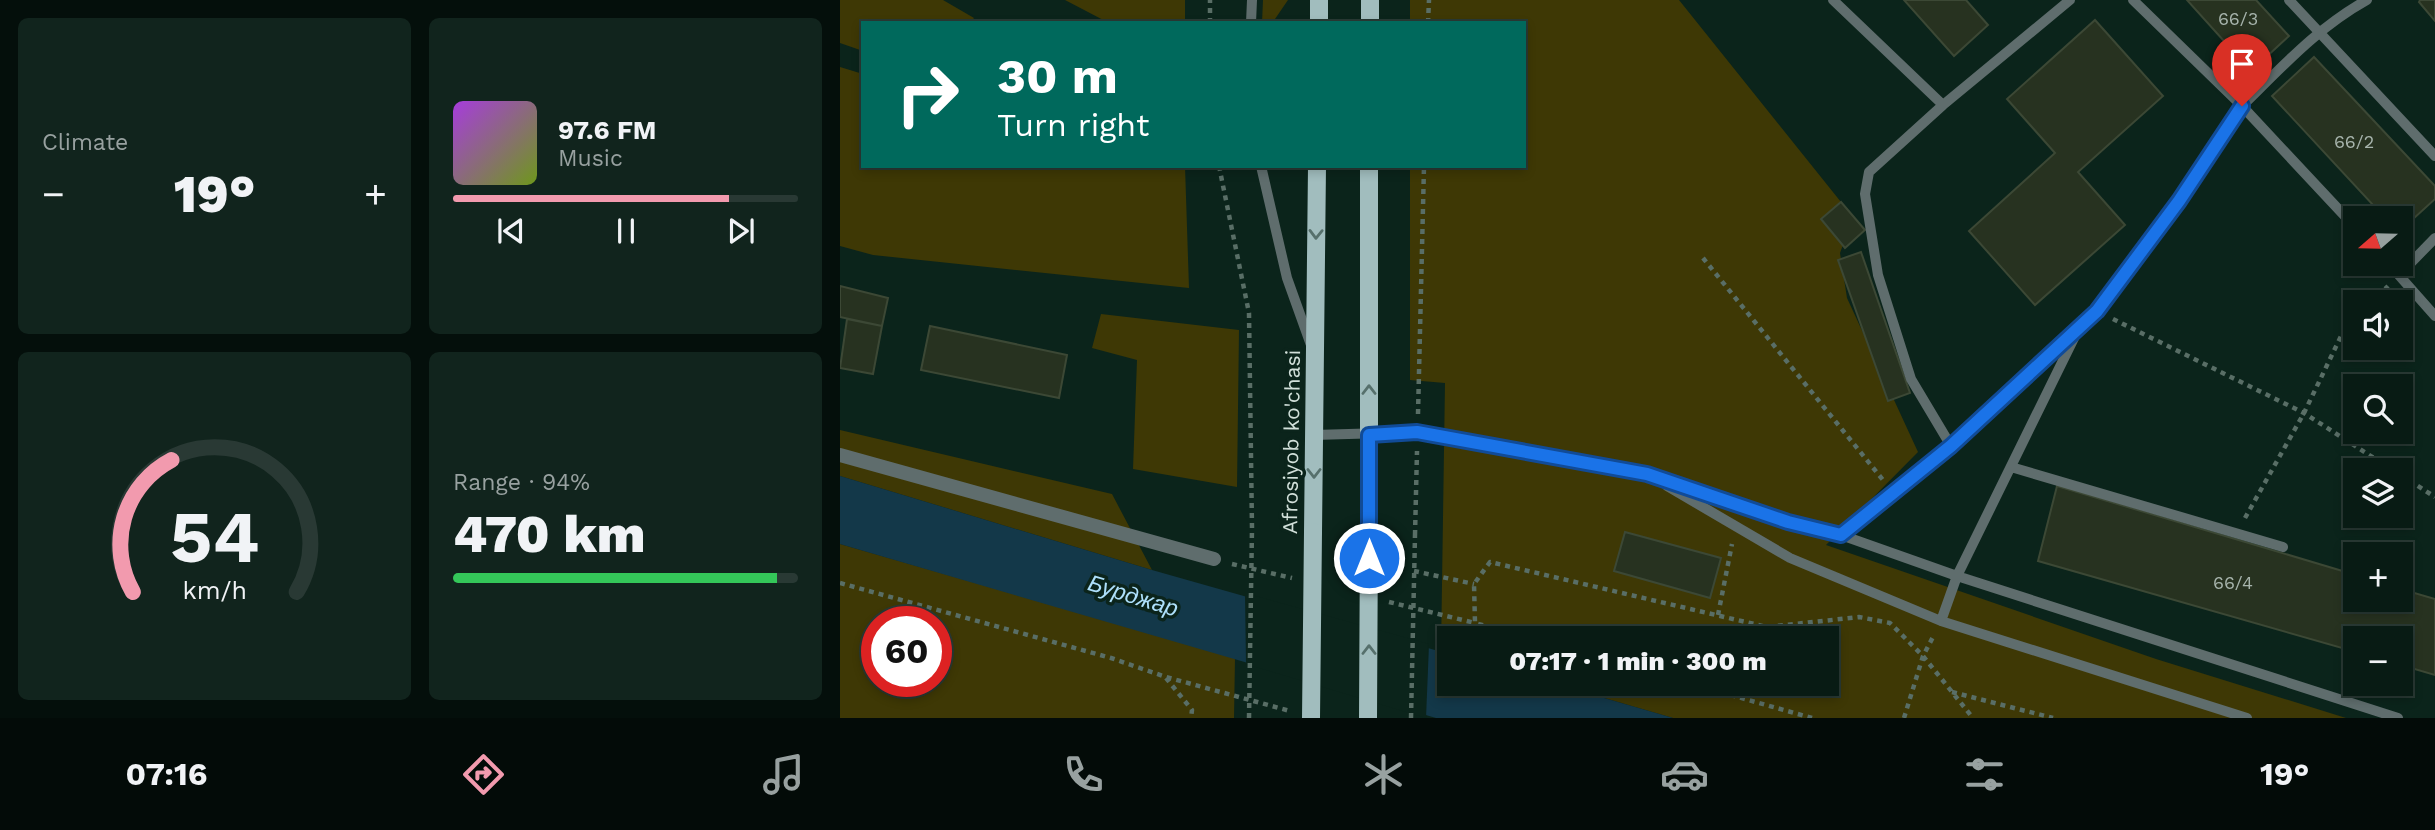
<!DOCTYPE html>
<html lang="en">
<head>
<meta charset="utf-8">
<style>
	:root { --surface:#081b14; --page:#11241d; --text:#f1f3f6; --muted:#98a1a0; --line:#293934; --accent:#f29aae }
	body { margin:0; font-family:"Work Sans",sans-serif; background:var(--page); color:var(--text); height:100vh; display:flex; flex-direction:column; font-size:26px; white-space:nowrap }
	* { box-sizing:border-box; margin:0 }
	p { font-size:23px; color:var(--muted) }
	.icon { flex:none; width:38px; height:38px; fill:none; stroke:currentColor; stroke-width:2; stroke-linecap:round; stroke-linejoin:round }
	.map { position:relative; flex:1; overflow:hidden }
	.side { display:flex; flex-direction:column; gap:18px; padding:18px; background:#040f0b; width:840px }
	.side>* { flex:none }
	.top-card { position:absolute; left:21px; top:21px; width:665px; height:147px; border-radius:0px; box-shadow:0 4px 10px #0003,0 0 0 2px var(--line); background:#00695c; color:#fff; overflow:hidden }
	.needle { width:46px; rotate:250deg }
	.tools { position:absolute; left:1503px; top:206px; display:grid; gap:14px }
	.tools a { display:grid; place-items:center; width:70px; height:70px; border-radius:0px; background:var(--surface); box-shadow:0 4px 10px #0003,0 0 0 2px var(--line); font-size:35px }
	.speed { position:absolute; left:21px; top:606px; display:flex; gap:14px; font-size:35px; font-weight:700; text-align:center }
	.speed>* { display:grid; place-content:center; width:91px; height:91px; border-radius:50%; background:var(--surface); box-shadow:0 4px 10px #0003,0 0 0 2px var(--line); line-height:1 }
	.speed .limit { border:10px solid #d22; background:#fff; color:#111 }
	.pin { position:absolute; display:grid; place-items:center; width:60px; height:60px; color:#fff; margin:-72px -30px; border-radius:50% 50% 50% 0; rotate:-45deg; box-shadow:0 0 7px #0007 }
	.pin .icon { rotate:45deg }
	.me { position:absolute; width:77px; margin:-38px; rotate:0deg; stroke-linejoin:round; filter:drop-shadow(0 0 5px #0008) }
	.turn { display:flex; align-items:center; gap:24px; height:147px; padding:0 21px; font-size:32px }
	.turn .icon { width:91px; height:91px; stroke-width:2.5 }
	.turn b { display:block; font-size:49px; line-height:60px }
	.big { font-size:52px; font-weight:800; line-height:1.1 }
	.side .widget { flex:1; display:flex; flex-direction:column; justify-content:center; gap:10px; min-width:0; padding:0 24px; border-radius:10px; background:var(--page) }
	.side .dial { align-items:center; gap:0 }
	.dial svg { height:182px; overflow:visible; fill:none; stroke:var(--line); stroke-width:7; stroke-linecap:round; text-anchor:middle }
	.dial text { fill:var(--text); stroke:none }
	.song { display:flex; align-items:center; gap:21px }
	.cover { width:84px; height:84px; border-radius:10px; background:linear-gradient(135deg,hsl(280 70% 55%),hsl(80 70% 35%)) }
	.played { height:7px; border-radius:4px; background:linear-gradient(90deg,var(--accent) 80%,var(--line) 80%) }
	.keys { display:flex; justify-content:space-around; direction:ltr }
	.heat { display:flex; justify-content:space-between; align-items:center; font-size:38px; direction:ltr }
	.charge { height:10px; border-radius:5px; background:linear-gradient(90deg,#34c759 94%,var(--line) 0) }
	.side .tiles { flex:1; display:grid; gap:18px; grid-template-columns:repeat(2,1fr) }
	.trip { position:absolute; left:597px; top:626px; width:402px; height:70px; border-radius:0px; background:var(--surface); box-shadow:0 4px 10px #0003,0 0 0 2px var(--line); font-weight:800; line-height:70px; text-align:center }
	.menu { display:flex; height:112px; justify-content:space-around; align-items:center; background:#030b08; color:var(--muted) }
	.menu .icon { width:49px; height:49px }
	.menu .active { color:var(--accent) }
	.menu b { font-size:32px; color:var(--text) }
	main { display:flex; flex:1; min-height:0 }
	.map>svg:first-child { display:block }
	.green { fill:#3e3805; fill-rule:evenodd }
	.water { fill:#133849 }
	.pier { fill:#0b241b }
	.building { fill:#273220; stroke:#3c4835; stroke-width:2 }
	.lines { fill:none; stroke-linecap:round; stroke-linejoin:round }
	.path { stroke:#596e66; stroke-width:4.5; stroke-dasharray:5 5; stroke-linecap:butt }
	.lane { stroke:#5f6d6d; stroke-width:10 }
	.street { stroke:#5f6d6d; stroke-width:14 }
	.primary { stroke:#a1bdbe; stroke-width:18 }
	.path-bridge { stroke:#596e66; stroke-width:4.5; stroke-dasharray:5 5; stroke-linecap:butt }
	.primary-bridge { stroke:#a1bdbe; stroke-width:18 }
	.oneway { stroke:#56706c }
	.route-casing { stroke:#114b97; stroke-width:18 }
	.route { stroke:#1a73e8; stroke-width:12 }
	.labels { text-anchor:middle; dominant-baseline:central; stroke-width:7; stroke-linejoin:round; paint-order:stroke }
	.number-label { font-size:18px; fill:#a7b4ac }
	.street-label { font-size:21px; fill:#d2e0da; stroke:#0b241b }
	.water-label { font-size:23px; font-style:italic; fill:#aee0fb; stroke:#0b241b }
</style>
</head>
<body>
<main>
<section class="side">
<div class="tiles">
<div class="widget"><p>Climate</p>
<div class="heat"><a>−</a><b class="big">19°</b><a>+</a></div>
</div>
<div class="widget">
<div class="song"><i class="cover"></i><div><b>97.6 FM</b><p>Music</p></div></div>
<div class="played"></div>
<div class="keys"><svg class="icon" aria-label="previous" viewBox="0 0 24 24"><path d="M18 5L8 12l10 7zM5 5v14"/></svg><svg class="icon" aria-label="pause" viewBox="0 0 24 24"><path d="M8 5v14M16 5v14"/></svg><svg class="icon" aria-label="next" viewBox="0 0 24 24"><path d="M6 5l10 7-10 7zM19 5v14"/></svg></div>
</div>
<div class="widget dial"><svg viewBox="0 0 100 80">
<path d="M14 69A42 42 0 1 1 86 69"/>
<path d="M14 69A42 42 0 0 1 31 11" stroke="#f29aae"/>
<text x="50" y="56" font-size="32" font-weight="700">54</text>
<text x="50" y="72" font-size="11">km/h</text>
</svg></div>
<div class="widget"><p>Range · 94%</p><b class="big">470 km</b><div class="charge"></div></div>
</div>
</section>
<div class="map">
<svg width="1595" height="718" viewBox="0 0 1595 718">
	<rect width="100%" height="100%" fill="#0b241b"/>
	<!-- green -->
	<path class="green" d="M0 0H103L134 18 130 23H23V51L0 43Z
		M225 0H345V23H269Z
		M423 0H448L435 19 422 23Z
		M570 0H839L1013 217 1000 253 1007 298 1078 452 986 545 1316 659 1506 718H833L716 684H987V639H609V654L601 651 605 383 570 380V166H684V23H570Z
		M0 67 23 74V166H345L349 288 33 255 0 246Z
		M261 314 399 330 397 487 293 469 297 360 252 348Z
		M0 430 272 494 312 570 0 476Z
		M0 544 395 658 394 718H0ZM37 621H96V681H37Z"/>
	<!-- water -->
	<path class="water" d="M0 476 312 570 609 654V684H716L833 718H596L0 544Z"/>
	<!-- pier -->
	<path class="pier" d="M405 593 589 644 586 718 406 664Z"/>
	<!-- building -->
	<path class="building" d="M1064 0H1126L1148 25 1114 56Z
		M1347 0H1416L1449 36 1411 71Z
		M1580 0H1595V21L1579 2Z
		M1255 20 1323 96 1238 172 1285 225 1195 305 1129 231 1215 153 1167 99Z
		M1474 57 1595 186V199L1561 230V219H1546L1432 96Z
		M1001 202 1025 230 1005 248 981 219Z
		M1021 252 1070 393 1048 401 998 260Z
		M0 286 48 298 42 326 0 317Z
		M7 319 42 326 33 374 0 368Z
		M90 326 227 355 219 398 81 370Z
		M1217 486 1516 575V600H1561V589L1595 599V675L1561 665V639H1516V652L1198 561Z
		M785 532 881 558 870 598 774 571Z"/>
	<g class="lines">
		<!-- path -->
		<path class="path" d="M370 23V0
			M588 23 589 0
			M379 166 409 313 412 528
			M863 258 1043 480
			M1531 303 1548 286
			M1273 319 1464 413 1554 471
			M578 414 584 166
			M1561 475 1595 497
			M1405 518 1464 413 1504 330 1516 319
			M575 535 577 451
			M392 564 452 578
			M574 571 634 584
			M0 583 271 658 326 677 450 711
			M549 602 635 623
			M878 615 892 544
			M691 639 635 623 634 584 650 562 927 627 1019 617 1050 623 1083 656 1133 718
			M326 678 352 710 351 718
			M852 684 972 718
			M1112 692 1213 718
			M1064 718 1083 656 1093 637"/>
		<!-- lane -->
		<path class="lane" d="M993 0 1103 105 1230 0
			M1449 0 1595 156
			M411 23 412 0
			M1103 105 1029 172 1025 194 1038 275 1071 379 1111 446
			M421 166 447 278 471 345
			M1516 228 1402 106C1443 66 1477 28 1527 0
			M1549 264 1595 316
			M1559 275 1595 238
			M474 435 577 432 807 474 948 522 1001 535 1111 446 1257 311 1339 201 1402 106 1293 0
			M1171 467 1443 547
			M827 486 950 558 1101 621 1407 718
			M1001 535 1117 576 1558 718
			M1101 621 1117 576 1236 334"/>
		<!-- street -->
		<path class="street" d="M0 455 374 559"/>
		<!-- primary -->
		<path class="primary" d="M479 23V0
			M530 23V0
			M529 531V166
			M473 532 477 166"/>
		<!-- path-bridge -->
		<path class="path-bridge" d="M409 718 412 528
			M571 718 575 535"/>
		<!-- primary-bridge -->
		<path class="primary-bridge" d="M471 718 473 532
			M528 718 529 531"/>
	</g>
	<!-- one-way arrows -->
	<defs><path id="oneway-chevron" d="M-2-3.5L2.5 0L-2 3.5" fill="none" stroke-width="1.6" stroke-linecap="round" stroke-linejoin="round" transform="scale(1.75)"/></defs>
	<g class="oneway">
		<use href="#oneway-chevron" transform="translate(476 234) rotate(91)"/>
		<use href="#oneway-chevron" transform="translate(529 390) rotate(-90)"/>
		<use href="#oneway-chevron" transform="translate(474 473) rotate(90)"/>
		<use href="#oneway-chevron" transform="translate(529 650) rotate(-90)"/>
	</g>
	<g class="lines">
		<defs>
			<path id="route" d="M529 558V435L577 432 807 474 948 522 1001 535 1111 446 1257 311 1339 201 1402 106"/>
		</defs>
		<!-- route casing -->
		<use href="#route" class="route-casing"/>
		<!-- route -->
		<use href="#route" class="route"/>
	</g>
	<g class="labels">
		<!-- number labels -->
		<g class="number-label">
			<text x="1398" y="18">66/3</text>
			<text x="1514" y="141">66/2</text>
			<text x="1393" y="582">66/4</text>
		</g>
		<!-- street labels -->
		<g class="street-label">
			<text transform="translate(451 442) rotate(-89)">Afrosiyob ko'chasi</text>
		</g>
		<!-- water labels -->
		<g class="water-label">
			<text transform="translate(293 596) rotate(17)">Бурджар</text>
		</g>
	</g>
</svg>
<div class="tools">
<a><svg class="needle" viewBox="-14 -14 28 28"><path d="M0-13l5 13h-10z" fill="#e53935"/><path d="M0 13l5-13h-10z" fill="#98a1a0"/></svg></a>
<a><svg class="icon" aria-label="sound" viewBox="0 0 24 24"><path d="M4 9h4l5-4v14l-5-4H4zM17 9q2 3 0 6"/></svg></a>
<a><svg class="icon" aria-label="search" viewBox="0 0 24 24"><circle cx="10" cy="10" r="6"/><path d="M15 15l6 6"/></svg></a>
<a><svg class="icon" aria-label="layers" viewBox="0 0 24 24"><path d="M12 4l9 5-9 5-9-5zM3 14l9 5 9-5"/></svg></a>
<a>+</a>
<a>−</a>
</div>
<div class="speed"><div class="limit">60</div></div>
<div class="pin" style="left:1402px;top:106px;background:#d93025"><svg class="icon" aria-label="arrive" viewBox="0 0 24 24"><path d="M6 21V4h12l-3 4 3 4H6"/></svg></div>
<svg class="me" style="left:529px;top:558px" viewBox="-20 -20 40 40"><circle r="17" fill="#1a73e8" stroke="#fff" stroke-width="3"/><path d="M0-11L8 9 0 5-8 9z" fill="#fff"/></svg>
<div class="trip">07:17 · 1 min · 300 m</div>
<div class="top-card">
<div class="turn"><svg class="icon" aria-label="right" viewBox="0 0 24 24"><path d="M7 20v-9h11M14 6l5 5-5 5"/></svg><div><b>30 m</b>Turn right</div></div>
</div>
</div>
</main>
<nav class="menu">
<b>07:16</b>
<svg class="icon active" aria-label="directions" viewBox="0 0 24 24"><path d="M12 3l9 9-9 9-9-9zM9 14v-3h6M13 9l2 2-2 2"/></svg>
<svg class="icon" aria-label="music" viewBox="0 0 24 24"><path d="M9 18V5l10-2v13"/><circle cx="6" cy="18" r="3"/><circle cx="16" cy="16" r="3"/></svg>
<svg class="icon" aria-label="phone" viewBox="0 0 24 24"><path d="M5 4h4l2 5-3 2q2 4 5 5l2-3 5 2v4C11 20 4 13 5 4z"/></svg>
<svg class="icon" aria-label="climate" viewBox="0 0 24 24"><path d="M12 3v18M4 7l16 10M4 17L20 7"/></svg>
<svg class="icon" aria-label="car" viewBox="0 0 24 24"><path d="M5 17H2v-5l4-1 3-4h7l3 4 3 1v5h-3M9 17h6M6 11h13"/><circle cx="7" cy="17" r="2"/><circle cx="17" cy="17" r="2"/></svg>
<svg class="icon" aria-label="filters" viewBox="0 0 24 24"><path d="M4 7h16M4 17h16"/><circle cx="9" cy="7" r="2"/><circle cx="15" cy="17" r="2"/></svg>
<b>19°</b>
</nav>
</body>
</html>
